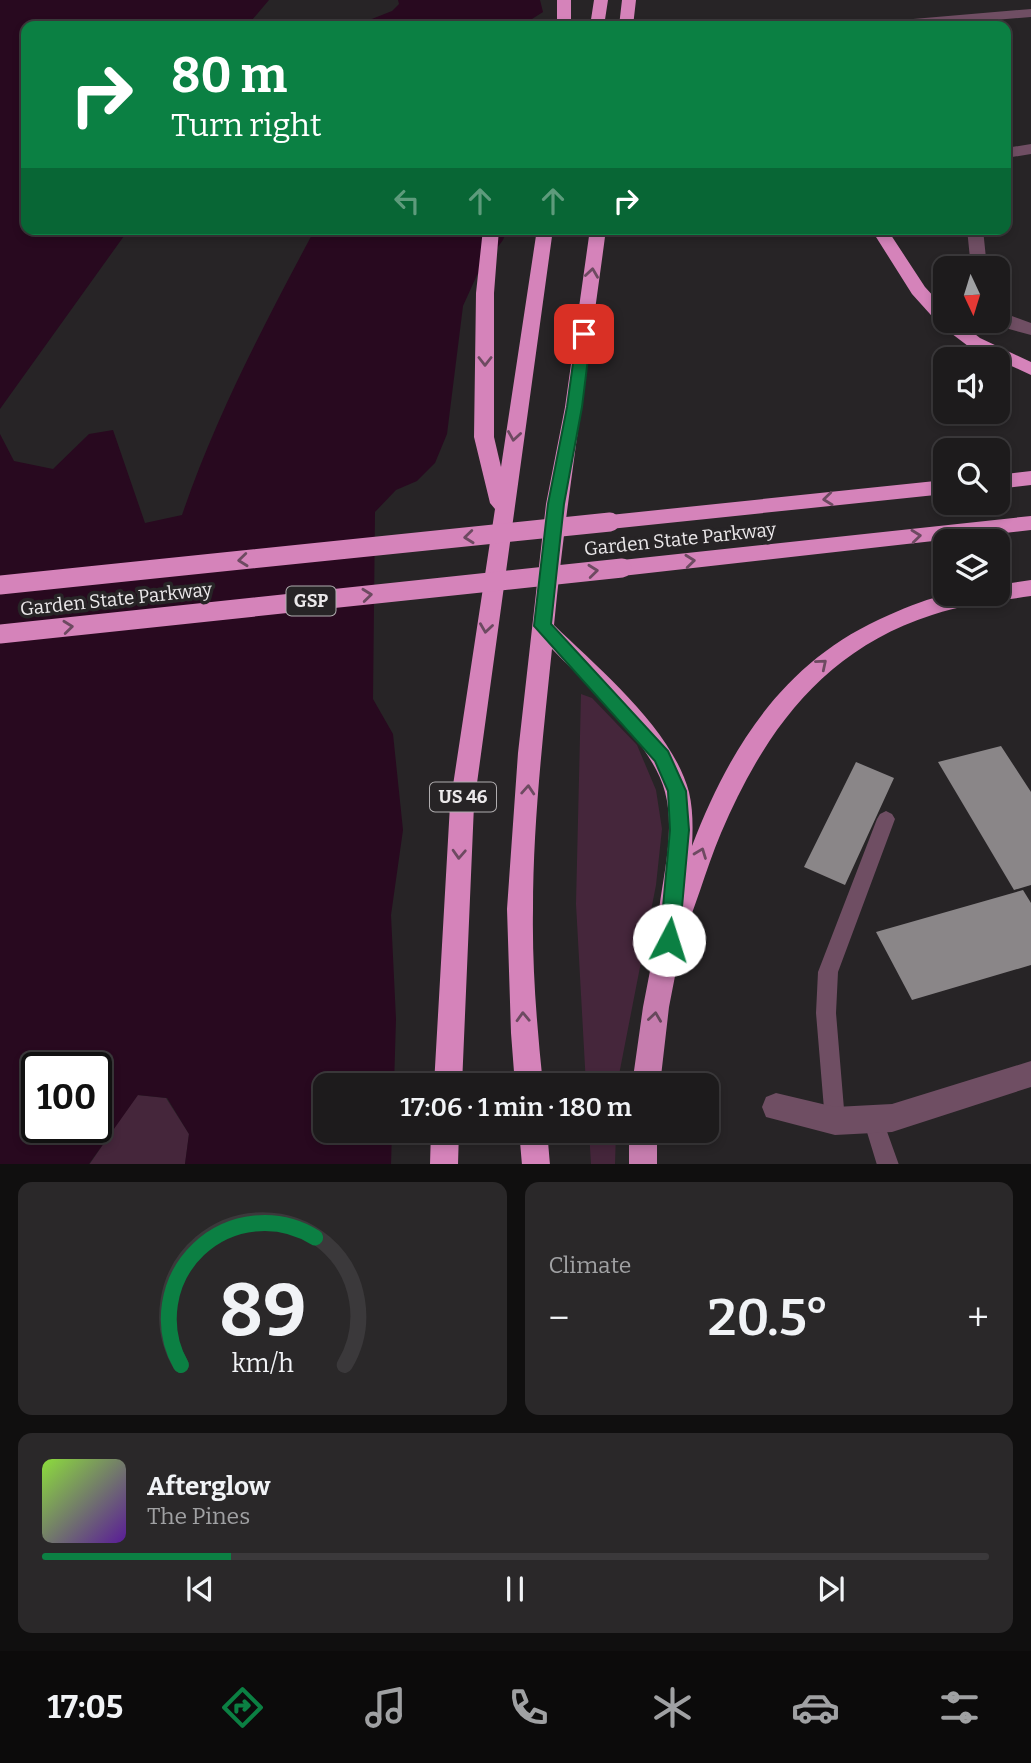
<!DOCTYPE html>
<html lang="en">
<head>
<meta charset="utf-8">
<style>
	:root { --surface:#1d1b1c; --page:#2a2829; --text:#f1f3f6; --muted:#a0a1a3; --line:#3b393b; --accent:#0b8043 }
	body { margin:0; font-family:Bitter,serif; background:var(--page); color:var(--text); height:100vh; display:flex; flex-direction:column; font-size:26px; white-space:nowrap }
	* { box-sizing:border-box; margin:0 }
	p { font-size:23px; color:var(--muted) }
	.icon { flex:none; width:38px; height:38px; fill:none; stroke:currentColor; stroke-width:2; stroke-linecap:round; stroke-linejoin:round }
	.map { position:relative; height:1164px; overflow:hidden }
	.panel { display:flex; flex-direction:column; gap:18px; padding:18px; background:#100f0f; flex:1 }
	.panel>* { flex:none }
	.banner { position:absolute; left:21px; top:21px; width:990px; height:214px; border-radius:14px; box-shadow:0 4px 10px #0003,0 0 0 2px var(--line); background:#0b8043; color:#fff; overflow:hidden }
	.needle { width:46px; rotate:176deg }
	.buttons { position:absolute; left:933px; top:256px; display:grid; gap:14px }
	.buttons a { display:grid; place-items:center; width:77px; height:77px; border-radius:14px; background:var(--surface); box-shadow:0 4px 10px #0003,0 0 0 2px var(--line); font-size:35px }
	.speed { position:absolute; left:21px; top:1052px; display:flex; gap:14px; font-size:35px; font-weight:700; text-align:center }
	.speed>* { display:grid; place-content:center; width:91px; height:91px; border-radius:50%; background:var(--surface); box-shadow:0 4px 10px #0003,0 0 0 2px var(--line); line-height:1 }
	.speed .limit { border:4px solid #111; border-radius:10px; background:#fff; color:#111 }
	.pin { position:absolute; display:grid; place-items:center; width:60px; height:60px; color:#fff; margin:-30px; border-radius:14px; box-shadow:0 4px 10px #0006 }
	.me { position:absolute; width:77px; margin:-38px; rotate:5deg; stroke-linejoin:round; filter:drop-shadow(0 0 5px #0008) }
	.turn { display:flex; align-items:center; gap:24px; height:147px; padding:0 35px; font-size:32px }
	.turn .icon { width:91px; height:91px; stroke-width:2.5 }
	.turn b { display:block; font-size:49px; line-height:60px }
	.lanes { display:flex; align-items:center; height:66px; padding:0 35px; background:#0003; justify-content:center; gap:35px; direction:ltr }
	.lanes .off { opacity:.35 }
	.big { font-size:52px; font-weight:600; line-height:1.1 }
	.panel .widget { flex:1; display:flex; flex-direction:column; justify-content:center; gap:10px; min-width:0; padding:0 24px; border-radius:14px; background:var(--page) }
	.panel .dial { align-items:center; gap:0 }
	.dial svg { height:182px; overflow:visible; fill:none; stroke:var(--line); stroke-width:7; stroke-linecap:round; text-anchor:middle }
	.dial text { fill:var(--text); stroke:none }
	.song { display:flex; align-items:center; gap:21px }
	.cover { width:84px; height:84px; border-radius:10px; background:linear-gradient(135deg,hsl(90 70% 55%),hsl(270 70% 35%)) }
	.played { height:7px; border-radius:4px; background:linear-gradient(90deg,var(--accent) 20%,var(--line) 20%) }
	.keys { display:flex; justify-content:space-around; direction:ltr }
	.heat { display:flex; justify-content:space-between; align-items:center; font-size:38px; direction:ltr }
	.panel .tiles { flex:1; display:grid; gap:18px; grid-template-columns:1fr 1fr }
	.widget:last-child { grid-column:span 2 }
	.trip { position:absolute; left:313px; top:1073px; width:406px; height:70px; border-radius:14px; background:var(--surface); box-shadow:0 4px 10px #0003,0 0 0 2px var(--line); font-weight:600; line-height:70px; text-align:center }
	.tab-bar { display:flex; height:112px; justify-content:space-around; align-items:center; background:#0c0b0b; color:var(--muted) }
	.tab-bar .icon { width:49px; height:49px }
	.tab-bar .on { color:var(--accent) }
	.tab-bar b { font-size:32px; color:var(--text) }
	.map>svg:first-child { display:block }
	.green { fill:#45263b }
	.water { fill:#28091f; fill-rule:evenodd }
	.building { fill:#8a8688 }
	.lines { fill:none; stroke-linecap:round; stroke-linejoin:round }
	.service { fill:#6f4e63; fill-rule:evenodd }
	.minor { fill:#6f4e63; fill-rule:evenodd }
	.trunk { fill:#c67cae; fill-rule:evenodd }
	.motorway { fill:#d583ba; fill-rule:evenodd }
	.motorway-bridge { stroke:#d583ba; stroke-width:19 }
	.oneway { stroke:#6d4a61 }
	.oneway2 { stroke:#67475c }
	.route { fill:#0b8043; stroke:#07532c; stroke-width:2 }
	.labels { text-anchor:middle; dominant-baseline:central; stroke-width:7; stroke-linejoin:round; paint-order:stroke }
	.shield { fill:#272426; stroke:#b0adaf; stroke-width:2 }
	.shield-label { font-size:18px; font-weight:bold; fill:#ebe8ea }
	.street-label { font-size:19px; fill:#ebe8ea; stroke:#272426 }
</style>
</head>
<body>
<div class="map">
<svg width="1031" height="1165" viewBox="0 0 1031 1165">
	<rect width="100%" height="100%" fill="#272426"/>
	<!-- green -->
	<path class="green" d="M581 694 592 698 637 745 656 790 662 829 656 885 617 1085H586L576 904Z
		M137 1095 166 1098 189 1134 185 1164 89 1165Z
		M589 1131H616L615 1164H591Z"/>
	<!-- water -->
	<path class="water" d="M0 0H269L247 26H26V229H129L0 409Z
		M398 0H540L543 12 532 19 529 26H354L392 11 399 4Z
		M315 229H507L503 240 477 275 463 306 447 434 435 463 417 481 396 490 375 512 373 699 393 734 403 830 391 915 396 1019 394 1085H326V1130L392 1131 391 1164H185L189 1134 167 1098 138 1095 89 1164H0V434L14 461 53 469 89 434 113 430 145 523 182 515C216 415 265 323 315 229ZM37 1068H96V1127H37Z"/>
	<!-- building -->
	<path class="building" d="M1001 746 1031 792V885L1014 890 938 762Z
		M856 762 894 778 845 885 804 867Z
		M1023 890 1031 903V965L912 1000 876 932Z"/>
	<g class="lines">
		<!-- service -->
		<path class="service" d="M886 811 892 814 895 819 838 972 836 1013 845 1121 842 1128 835 1131 828 1128 825 1121 816 1013 818 972 877 819 880 814Z
			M873 1109 880 1112 899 1165H877L863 1119 866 1112Z"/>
		<!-- minor -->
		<path class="minor" d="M1031 9V17L924 26H871L878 22Z
			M1031 144V154L1006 158V148Z
			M967 229H983L987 268H971Z
			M998 311 1031 323V335L1009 329 993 320H998Z
			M1031 1061V1087L892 1132 835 1135 766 1117 762 1107 766 1097 776 1093 835 1107 892 1104Z"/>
		<!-- trunk -->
		<path class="trunk" d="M669 928 678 932 682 940 669 1007 660 1085H632L643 1007 656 940 660 932Z
			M629 1130H657V1165H629Z"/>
		<!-- motorway -->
		<path class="motorway" d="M557 0H571V26H557Z
			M594 0H608L604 26H590Z
			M622 0H636L633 26H619Z
			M483 229H499L494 293V437L501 467 537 229H553L474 805 462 1085H434L450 805 495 509 490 503 474 437 476 293Z
			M590 229H606C589 361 567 492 554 625 599 669 672 729 689 792 693 809 693 828 692 846 731 744 786 659 889 615 909 606 929 598 950 594 965 591 982 593 998 593V585L1031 580V596C998 601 963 604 932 615 823 650 764 732 721 833 705 871 695 911 678 948L669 952 660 948 656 940 664 918 659 910C664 872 675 829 665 792 653 744 586 684 552 649 543 736 533 823 533 910 532 968 537 1027 543 1085H515L511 1033 507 909 518 753 546 504 565 407Z
			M871 229H887L925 287 945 309V320H957L980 338 1031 362V375L968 346 939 324 912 294Z
			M1031 471V485L998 489V475Z
			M945 480V494L610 529 603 527 600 522 603 517 610 515Z
			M1031 516V530L622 576 615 573 612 568 615 563 622 560Z
			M431 1130H459L458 1165H430Z
			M519 1130H547L550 1165H522Z"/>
		<!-- motorway-bridge -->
		<path class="motorway-bridge" d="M0 585 610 522
			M0 634 622 568"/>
	</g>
	<!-- one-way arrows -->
	<defs><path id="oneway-chevron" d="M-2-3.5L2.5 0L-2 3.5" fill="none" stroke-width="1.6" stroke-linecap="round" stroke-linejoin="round" transform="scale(1.75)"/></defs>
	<g class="oneway">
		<use href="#oneway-chevron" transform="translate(592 273) rotate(-82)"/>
		<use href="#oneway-chevron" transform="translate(485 361) rotate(90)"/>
		<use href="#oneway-chevron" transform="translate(514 436) rotate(99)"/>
		<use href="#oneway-chevron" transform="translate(828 499) rotate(174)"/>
		<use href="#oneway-chevron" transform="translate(916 536) rotate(-6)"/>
		<use href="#oneway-chevron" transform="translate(469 537) rotate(174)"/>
		<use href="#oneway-chevron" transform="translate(243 560) rotate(174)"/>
		<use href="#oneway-chevron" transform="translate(690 561) rotate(-6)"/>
		<use href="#oneway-chevron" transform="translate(593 571) rotate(-6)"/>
		<use href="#oneway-chevron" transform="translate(367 595) rotate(-6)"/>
		<use href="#oneway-chevron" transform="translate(68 627) rotate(-6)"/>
		<use href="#oneway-chevron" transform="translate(486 628) rotate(98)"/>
		<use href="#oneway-chevron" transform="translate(822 664) rotate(-40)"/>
		<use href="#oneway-chevron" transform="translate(528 790) rotate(-86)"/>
		<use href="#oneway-chevron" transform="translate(701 853) rotate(-69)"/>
		<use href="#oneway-chevron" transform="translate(459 854) rotate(93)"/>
		<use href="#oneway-chevron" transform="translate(523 1017) rotate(-92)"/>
	</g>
	<use class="oneway2" href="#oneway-chevron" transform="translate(655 1017) rotate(-82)"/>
	<!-- route -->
	<path class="route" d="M584 330 591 334 582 407 564 504 551 624 668 751 686 791 689 830 679 940 676 946 669 949 663 946 660 940 670 830 668 791 655 761 534 626 548 504 567 407 577 334Z"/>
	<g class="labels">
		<!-- shield labels -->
		<g class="shield">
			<rect x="286.5" y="586.5" width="49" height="29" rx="5"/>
			<rect x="430" y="782.5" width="66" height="29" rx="5"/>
		</g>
		<g class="shield-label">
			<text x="311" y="601">GSP</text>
			<text x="463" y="797">US 46</text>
		</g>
		<!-- street labels -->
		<g class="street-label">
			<text transform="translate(680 539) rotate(-6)">Garden State Parkway</text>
			<text transform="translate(116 599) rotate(-6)">Garden State Parkway</text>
		</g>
	</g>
</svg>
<div class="buttons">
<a><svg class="needle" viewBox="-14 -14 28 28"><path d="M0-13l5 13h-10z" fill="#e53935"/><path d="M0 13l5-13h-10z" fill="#a0a1a3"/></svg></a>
<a><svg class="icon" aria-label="sound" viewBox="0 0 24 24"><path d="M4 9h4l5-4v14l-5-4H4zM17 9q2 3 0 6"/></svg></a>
<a><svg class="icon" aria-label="search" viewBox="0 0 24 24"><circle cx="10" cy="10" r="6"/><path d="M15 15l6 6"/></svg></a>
<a><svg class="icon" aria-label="layers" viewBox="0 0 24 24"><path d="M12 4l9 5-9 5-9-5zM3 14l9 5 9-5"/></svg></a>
</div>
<div class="speed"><div class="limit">100</div></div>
<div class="pin" style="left:584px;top:334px;background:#d93025"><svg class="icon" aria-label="arrive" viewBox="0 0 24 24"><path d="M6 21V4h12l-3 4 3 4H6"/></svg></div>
<svg class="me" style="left:669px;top:940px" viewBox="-20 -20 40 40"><circle r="19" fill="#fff"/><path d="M0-13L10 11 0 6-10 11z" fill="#0b8043"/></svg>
<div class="trip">17:06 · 1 min · 180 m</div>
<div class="banner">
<div class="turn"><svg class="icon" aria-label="right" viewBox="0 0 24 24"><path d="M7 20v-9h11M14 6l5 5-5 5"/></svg><div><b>80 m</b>Turn right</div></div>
<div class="lanes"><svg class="icon off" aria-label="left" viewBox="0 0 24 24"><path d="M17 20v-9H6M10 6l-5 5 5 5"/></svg><svg class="icon off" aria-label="ahead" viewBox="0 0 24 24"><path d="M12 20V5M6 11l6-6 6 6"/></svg><svg class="icon off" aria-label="ahead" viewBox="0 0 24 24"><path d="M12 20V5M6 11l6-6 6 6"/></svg><svg class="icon" aria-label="right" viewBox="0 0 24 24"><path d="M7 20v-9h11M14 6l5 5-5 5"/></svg></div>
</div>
</div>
<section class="panel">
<div class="tiles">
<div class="widget dial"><svg viewBox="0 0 100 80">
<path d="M14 69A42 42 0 1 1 86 69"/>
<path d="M14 69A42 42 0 0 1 73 13" stroke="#0b8043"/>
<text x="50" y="56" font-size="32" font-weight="700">89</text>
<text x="50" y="72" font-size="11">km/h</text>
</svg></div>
<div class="widget"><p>Climate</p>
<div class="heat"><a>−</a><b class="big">20.5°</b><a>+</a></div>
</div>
<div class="widget">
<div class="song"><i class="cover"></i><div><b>Afterglow</b><p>The Pines</p></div></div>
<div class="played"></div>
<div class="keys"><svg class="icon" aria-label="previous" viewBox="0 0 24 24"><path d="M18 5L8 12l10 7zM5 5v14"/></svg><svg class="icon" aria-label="pause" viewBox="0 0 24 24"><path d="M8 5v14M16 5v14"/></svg><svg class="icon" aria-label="next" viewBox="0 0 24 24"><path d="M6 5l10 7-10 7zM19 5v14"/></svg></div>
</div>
</div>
</section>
<nav class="tab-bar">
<b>17:05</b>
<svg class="icon on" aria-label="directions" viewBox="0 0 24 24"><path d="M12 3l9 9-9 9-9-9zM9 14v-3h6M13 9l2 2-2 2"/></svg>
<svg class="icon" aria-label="music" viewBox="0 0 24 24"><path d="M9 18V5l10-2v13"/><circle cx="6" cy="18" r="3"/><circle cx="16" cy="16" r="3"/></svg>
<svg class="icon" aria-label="phone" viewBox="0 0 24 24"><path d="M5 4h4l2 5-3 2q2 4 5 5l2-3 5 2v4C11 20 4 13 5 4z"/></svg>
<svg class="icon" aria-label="climate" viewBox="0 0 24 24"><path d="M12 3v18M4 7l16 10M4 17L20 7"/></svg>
<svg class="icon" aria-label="car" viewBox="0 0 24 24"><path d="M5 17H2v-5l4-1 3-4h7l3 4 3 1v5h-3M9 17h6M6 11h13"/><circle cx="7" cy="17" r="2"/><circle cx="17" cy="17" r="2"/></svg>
<svg class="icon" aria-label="filters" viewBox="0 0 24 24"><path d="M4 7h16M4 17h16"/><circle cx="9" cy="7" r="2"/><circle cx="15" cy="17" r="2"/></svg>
</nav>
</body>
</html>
